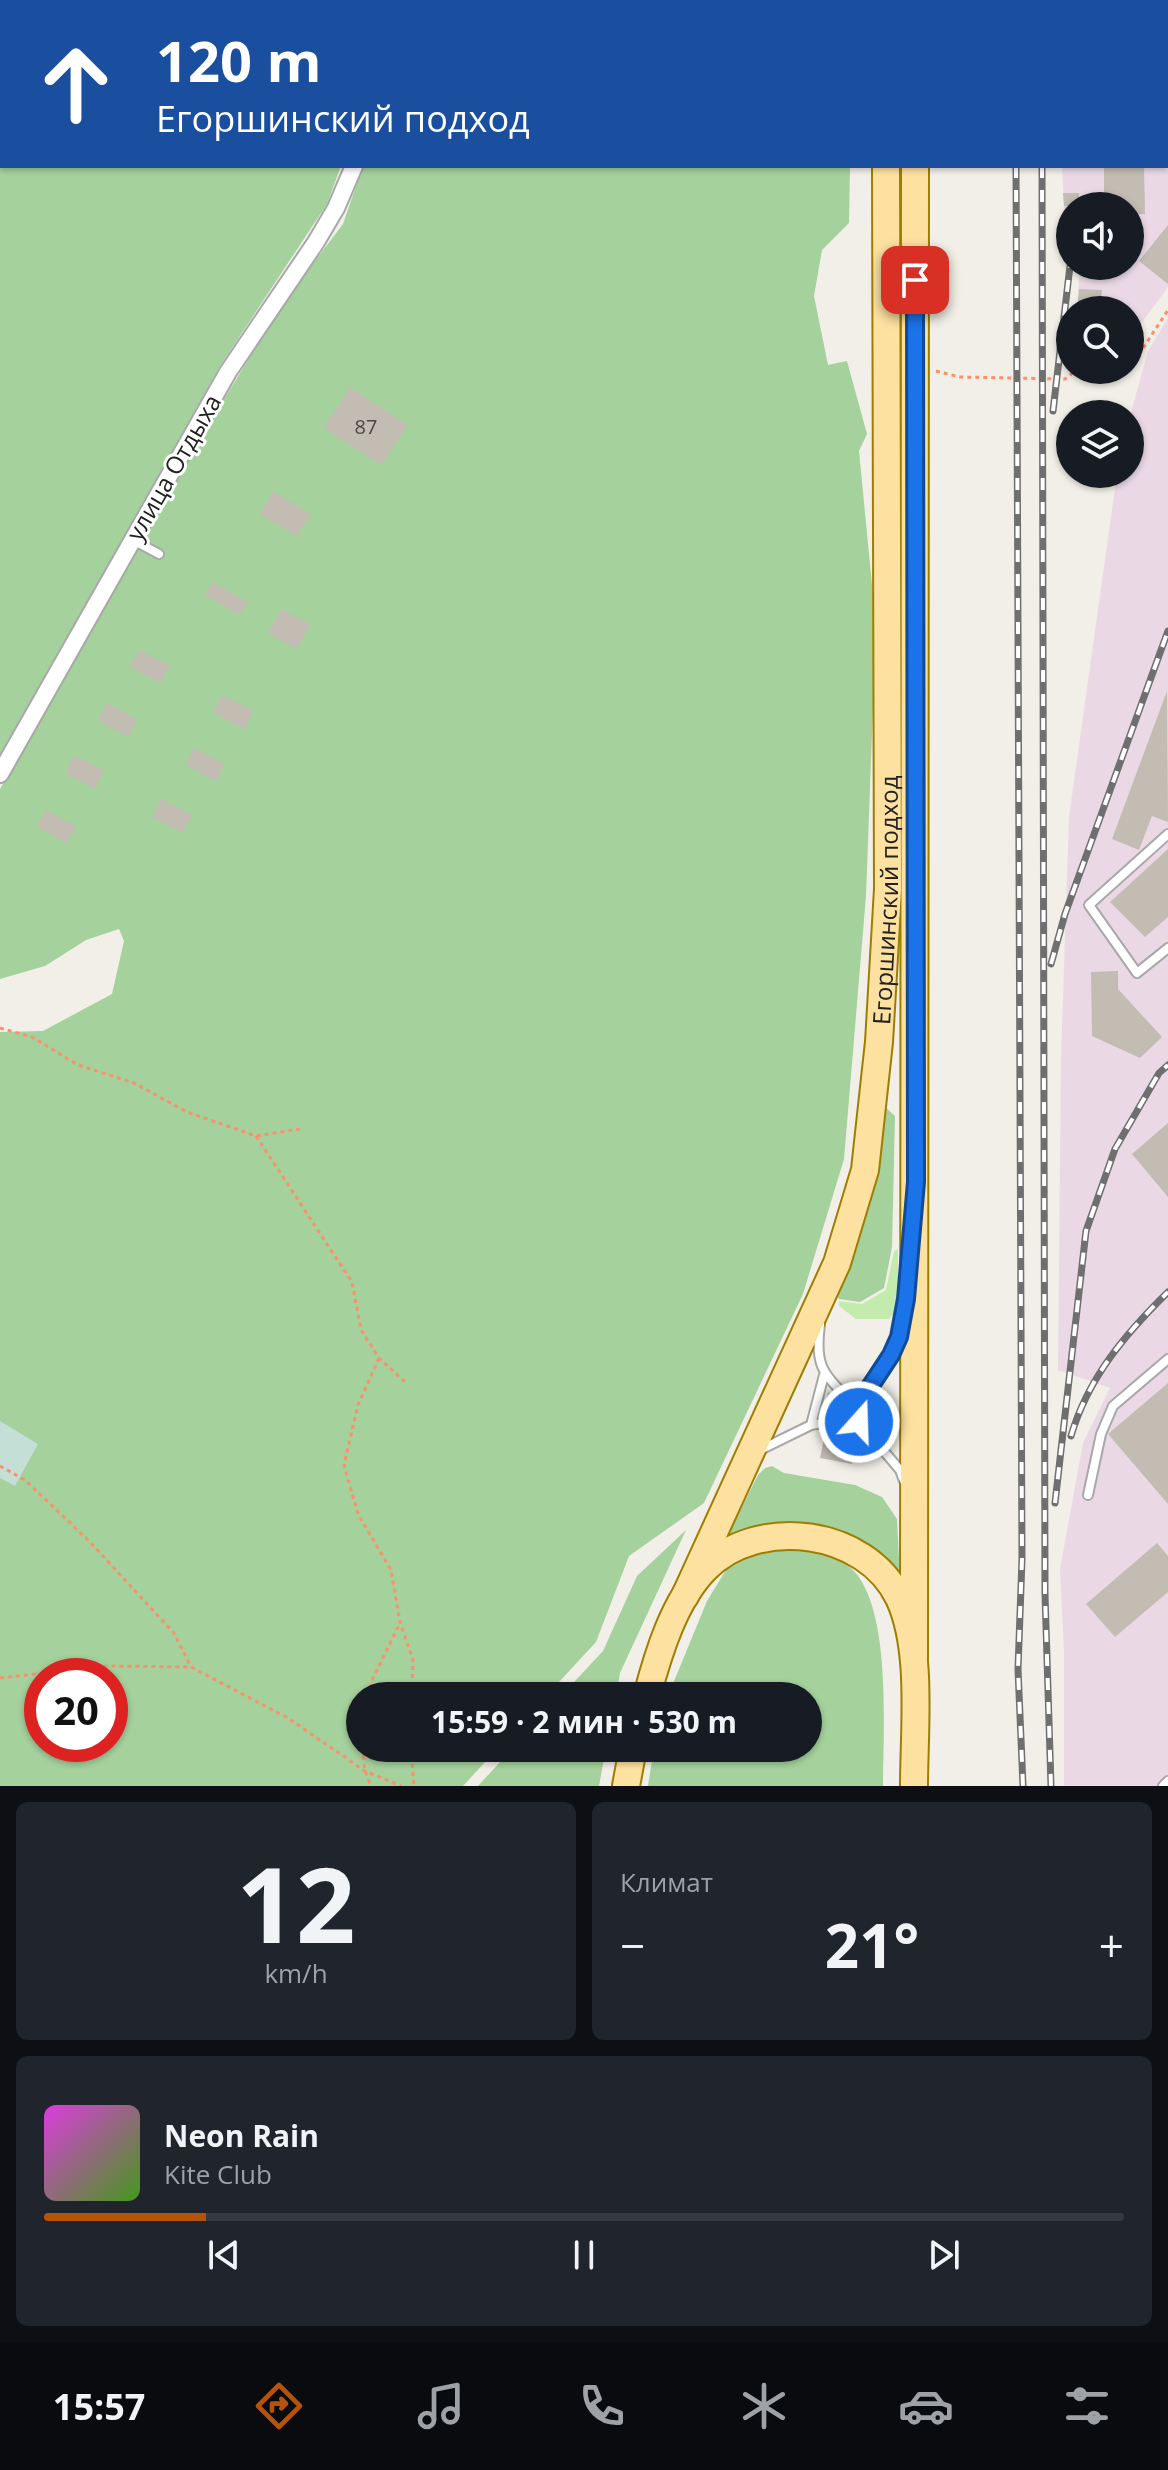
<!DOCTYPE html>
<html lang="ru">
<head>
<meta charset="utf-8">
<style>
	:root { --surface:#171b24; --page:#20242c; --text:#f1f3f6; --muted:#9ea1a6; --line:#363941; --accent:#b45309 }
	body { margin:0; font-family:"Open Sans",sans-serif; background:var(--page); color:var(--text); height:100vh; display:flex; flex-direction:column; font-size:30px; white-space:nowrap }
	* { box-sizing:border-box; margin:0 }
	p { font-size:26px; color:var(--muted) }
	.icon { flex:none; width:44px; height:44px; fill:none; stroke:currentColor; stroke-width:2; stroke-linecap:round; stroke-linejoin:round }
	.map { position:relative; height:1786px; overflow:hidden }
	.details { display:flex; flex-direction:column; gap:16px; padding:16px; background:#0d0f14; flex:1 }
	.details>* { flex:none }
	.banner { position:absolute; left:0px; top:0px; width:1168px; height:168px; box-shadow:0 2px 6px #0004; background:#1a4fa0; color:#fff; overflow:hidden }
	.fabs { position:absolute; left:1056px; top:192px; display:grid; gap:16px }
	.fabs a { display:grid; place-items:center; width:88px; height:88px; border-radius:50%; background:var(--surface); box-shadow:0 2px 6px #0004; font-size:40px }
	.speed { position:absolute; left:24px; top:1658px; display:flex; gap:16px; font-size:40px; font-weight:700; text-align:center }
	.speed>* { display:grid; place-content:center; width:104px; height:104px; border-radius:50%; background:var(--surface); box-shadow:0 2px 6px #0004; line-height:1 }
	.speed .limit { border:12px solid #d22; background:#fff; color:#111 }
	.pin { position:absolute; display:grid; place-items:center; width:68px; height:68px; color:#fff; margin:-34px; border-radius:16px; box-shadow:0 4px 12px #0006 }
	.me { position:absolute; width:88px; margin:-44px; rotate:20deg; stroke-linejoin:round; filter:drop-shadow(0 0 6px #0008) }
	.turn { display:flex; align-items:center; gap:28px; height:168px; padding:0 24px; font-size:36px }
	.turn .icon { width:104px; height:104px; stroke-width:2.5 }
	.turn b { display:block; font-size:56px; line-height:68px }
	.big { font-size:60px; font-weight:700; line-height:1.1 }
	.details .widget { flex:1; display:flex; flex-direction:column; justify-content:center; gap:12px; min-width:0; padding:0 28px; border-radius:12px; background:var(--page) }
	.details .dial { align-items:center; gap:0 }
	.dial b { font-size:104px; line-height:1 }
	.song { display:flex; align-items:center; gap:24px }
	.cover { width:96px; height:96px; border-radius:12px; background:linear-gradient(135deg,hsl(300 70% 55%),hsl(100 70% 35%)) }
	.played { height:8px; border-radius:4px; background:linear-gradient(90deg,var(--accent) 15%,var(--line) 15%) }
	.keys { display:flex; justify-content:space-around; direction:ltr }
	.heat { display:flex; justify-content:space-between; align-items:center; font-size:44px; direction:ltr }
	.details .tiles { flex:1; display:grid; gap:16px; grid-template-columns:1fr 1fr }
	.widget:last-child { grid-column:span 2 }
	.trip { position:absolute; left:346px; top:1682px; width:476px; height:80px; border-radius:40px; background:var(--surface); box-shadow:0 2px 6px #0004; font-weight:700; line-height:80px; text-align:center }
	.menu { display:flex; height:128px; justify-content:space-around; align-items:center; background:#090b0e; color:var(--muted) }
	.menu .icon { width:56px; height:56px }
	.menu .current { color:var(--accent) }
	.menu b { font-size:36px; color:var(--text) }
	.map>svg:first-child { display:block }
	.industrial { fill:#ead9e5 }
	.grass { fill:#c4ebae }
	.forest { fill:#a4d19c; fill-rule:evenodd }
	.wetland { fill:#c4dfd6 }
	.building { fill:#c2bcb3 }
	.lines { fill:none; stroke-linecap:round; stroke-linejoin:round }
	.lane-casing { stroke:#a8a8a8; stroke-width:12 }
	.street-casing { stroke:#a8a8a8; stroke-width:20 }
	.primary-casing { stroke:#9e7e00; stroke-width:30 }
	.path { stroke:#fb906e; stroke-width:3; stroke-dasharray:4 4; stroke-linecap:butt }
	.lane { stroke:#fff; stroke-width:8 }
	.street { stroke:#fff; stroke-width:16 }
	.primary { stroke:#fde1a1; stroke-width:26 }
	.rail-casing { stroke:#6f6f6f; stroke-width:7 }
	.rail { stroke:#fff; stroke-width:4; stroke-dasharray:12; stroke-linecap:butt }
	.route-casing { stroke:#114b97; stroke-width:20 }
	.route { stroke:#1a73e8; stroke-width:14 }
	.labels { text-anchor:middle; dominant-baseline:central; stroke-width:6; stroke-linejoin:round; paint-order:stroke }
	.number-label { font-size:20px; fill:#494846 }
	.street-label { font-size:24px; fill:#212121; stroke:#fff }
</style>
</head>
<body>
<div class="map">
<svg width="1168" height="1786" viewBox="0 0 1168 1786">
	<rect width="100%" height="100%" fill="#f1efe7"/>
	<!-- industrial -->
	<path class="industrial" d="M1061 0H1168V287L1130 339V310H1077L1080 266H1130V206H1070V247H1066L1062 166H1166V2H1061Z
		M1168 318V1786H1064V1652L1060 1569 1083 1443 1110 1388 1058 1370 1061 1058 1069 817 1117 474H1130V416L1148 351Z"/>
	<!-- grass -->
	<path class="grass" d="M898 1249V1308L889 1319H856L839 1306V1301L862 1304 886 1290 894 1251Z"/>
	<!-- forest -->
	<path class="forest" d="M0 0 273 2H2V166H341L327 204 220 366 0 756Z
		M615 0H853L615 2Z
		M363 166H850L849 223 822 250 814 296 828 365 847 361 867 434 859 451 876 626 866 896 844 1159 803 1294 704 1503 629 1556 596 1642 546 1696H360V1748H498L463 1786H0V1032L43 1031 112 994 124 941 119 929 86 940 45 966 0 979V789L139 538 283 303 343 224ZM42 1676H110V1744H42Z
		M885 1107 895 1116 892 1247 884 1288 860 1302 839 1299 836 1294 878 1117Z
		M772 1466 784 1473 855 1485 882 1497 897 1519 900 1581 864 1547 724 1543 758 1475 765 1468Z
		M686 1530 620 1673 616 1696H561L603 1651 637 1576Z
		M816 1548C827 1554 844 1561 853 1570 892 1610 883 1732 883 1786H648L654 1748H808V1696H668L707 1601 726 1570 762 1550Z
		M513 1748H606L599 1786H478Z"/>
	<!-- wetland -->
	<path class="wetland" d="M0 1421 38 1444 15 1486 0 1478Z"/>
	<!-- building -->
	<path class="building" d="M1104 166H1144L1145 214H1130V206H1104Z
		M1063 193H1079V206H1064Z
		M1168 225V284L1139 261Z
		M1079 289 1102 290 1100 310H1077Z
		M350 387 408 425 381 465 324 428Z
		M273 491 311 514 297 536 260 514Z
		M212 582 248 602 240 615 205 595Z
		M281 609 310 624 297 649 268 634Z
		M139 650 170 666 160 683 130 667Z
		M1167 691 1168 822 1152 816 1139 850 1112 839Z
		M222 695 253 711 244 729 213 712Z
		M107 703 137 719 128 737 98 720Z
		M194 748 225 764 216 781 185 765Z
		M74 755 104 771 95 789 65 773Z
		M161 799 192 815 183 833 152 817Z
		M46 810 76 826 67 843 37 827Z
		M1168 849V917L1145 937 1110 902Z
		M1118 971V989L1162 1037 1140 1058 1092 1036 1091 972Z
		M1168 1123V1197L1132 1154Z
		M1168 1383V1504L1108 1434Z
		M828 1392 840 1400 838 1413 829 1415 830 1409 825 1408Z
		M854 1396 856 1397 852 1423 858 1432 852 1464 820 1458 826 1429 850 1423Z
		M1157 1543 1168 1556V1592L1115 1637 1086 1604Z"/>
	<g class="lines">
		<defs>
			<path id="lane" d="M133 540 159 554
				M1168 834 1089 905 1137 973 1168 948
				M903 1322 897 1345 862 1399 859 1422 900 1470 904 1481
				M811 1425 824 1375
				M760 1450 811 1425 844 1419 847 1397C821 1373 815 1362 820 1325
				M1088 1495 1101 1434 1113 1406 1168 1359
				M1163 1786 1168 1781"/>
			<path id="street" d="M403 2V0
				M0 774 228 372 316 242 336 208 354 166"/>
			<g id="primary">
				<path d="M887 0V2"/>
				<path d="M915 0V2"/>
				<path id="s1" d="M685 1596 837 1263 865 1170 879 1042 888 889 886 166"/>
				<path d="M914 1659 915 166"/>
				<path d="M647 1696C658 1654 674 1601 705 1569 758 1515 866 1529 899 1598 923 1649 914 1730 914 1786"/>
				<path d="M626 1786 633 1748"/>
			</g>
		</defs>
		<!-- lane casing -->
		<use href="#lane" class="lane-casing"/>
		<!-- street casing -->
		<use href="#street" class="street-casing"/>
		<!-- primary casing -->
		<use href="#primary" class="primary-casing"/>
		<!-- path -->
		<path class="path" d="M1130 368 1168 310
			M1115 370H1129
			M936 371 960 377 1065 379 1076 370
			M0 1028 32 1037 78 1065 134 1083 187 1112 256 1136 300 1129
			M256 1136 352 1282 361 1330 379 1358 405 1382
			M379 1358 358 1405 344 1465 358 1514 391 1570 400 1622 413 1660 412 1696
			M0 1466 25 1480 89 1541 174 1633 191 1667
			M0 1678 109 1666 191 1667 288 1718 365 1771 401 1786
			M369 1696 373 1678 400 1623
			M362 1748 365 1771 371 1786
			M411 1748 414 1786"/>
		<!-- lane -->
		<use href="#lane" class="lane"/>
		<!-- street -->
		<use href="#street" class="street"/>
		<!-- primary -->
		<use href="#primary" class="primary"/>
		<defs>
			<path id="rail" d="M1006 0V2
				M1044 2 1045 0
				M1016 166 1022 1559 1018 1669 1023 1786
				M1042 166 1045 1594 1051 1786
				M1053 411 1070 266
				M1051 964 1065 914 1168 631
				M1071 1436C1088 1378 1125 1334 1168 1292
				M1055 1503 1086 1231 1115 1149 1159 1073 1168 1065"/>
		</defs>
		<!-- rail casing -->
		<use href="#rail" class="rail-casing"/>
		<!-- rail -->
		<use href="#rail" class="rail"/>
	</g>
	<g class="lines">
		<defs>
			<path id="route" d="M859 1422 862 1399 891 1355 899 1337 906 1299 916 1182 915 280"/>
		</defs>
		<!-- route casing -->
		<use href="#route" class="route-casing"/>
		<!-- route -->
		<use href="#route" class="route"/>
	</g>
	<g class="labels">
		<!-- number labels -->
		<g class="number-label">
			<text x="366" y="426">87</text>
		</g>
		<!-- street labels -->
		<g class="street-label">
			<text transform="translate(173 467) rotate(-60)">улица Отдыха</text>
			<text stroke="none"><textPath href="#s1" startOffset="734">Егоршинский подход</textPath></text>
		</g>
	</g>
</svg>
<div class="fabs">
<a><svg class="icon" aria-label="sound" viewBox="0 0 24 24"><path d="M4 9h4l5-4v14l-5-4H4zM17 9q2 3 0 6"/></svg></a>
<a><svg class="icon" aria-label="search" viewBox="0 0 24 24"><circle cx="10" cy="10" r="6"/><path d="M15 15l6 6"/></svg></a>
<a><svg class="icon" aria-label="layers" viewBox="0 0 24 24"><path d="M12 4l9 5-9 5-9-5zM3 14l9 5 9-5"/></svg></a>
</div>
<div class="speed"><div class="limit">20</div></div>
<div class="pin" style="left:915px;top:280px;background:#d93025"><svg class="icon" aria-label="arrive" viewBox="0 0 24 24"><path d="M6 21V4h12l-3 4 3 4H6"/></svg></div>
<svg class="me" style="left:859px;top:1422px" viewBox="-20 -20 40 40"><circle r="17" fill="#1a73e8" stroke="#fff" stroke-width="3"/><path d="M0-11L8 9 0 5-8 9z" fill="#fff"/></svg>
<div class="trip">15:59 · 2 мин · 530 m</div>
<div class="banner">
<div class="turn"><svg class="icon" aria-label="ahead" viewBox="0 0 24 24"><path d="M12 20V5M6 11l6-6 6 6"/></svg><div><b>120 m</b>Егоршинский подход</div></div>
</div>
</div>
<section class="details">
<div class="tiles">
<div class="widget dial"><b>12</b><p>km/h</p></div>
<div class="widget"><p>Климат</p>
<div class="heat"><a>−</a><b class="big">21°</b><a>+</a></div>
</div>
<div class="widget">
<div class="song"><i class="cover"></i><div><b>Neon Rain</b><p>Kite Club</p></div></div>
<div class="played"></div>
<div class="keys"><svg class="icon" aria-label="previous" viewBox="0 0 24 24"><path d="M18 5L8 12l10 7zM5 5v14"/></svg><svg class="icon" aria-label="pause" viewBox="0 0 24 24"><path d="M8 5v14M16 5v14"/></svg><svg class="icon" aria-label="next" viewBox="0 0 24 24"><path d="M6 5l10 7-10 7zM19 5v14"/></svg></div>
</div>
</div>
</section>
<nav class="menu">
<b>15:57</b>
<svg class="icon current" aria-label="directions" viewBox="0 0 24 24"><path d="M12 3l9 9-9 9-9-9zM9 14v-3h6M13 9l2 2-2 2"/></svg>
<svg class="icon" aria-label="music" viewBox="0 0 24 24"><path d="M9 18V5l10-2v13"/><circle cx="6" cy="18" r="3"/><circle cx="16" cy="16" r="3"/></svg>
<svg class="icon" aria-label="phone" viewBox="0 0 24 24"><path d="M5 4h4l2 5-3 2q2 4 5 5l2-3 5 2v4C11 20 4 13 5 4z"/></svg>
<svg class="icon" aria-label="climate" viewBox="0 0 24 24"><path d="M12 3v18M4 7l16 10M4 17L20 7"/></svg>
<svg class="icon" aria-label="car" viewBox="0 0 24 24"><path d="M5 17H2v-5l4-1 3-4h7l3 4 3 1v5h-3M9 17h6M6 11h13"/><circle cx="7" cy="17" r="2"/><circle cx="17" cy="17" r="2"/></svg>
<svg class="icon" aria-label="filters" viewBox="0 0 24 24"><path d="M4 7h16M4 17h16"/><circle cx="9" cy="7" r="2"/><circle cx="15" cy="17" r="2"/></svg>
</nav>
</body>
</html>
